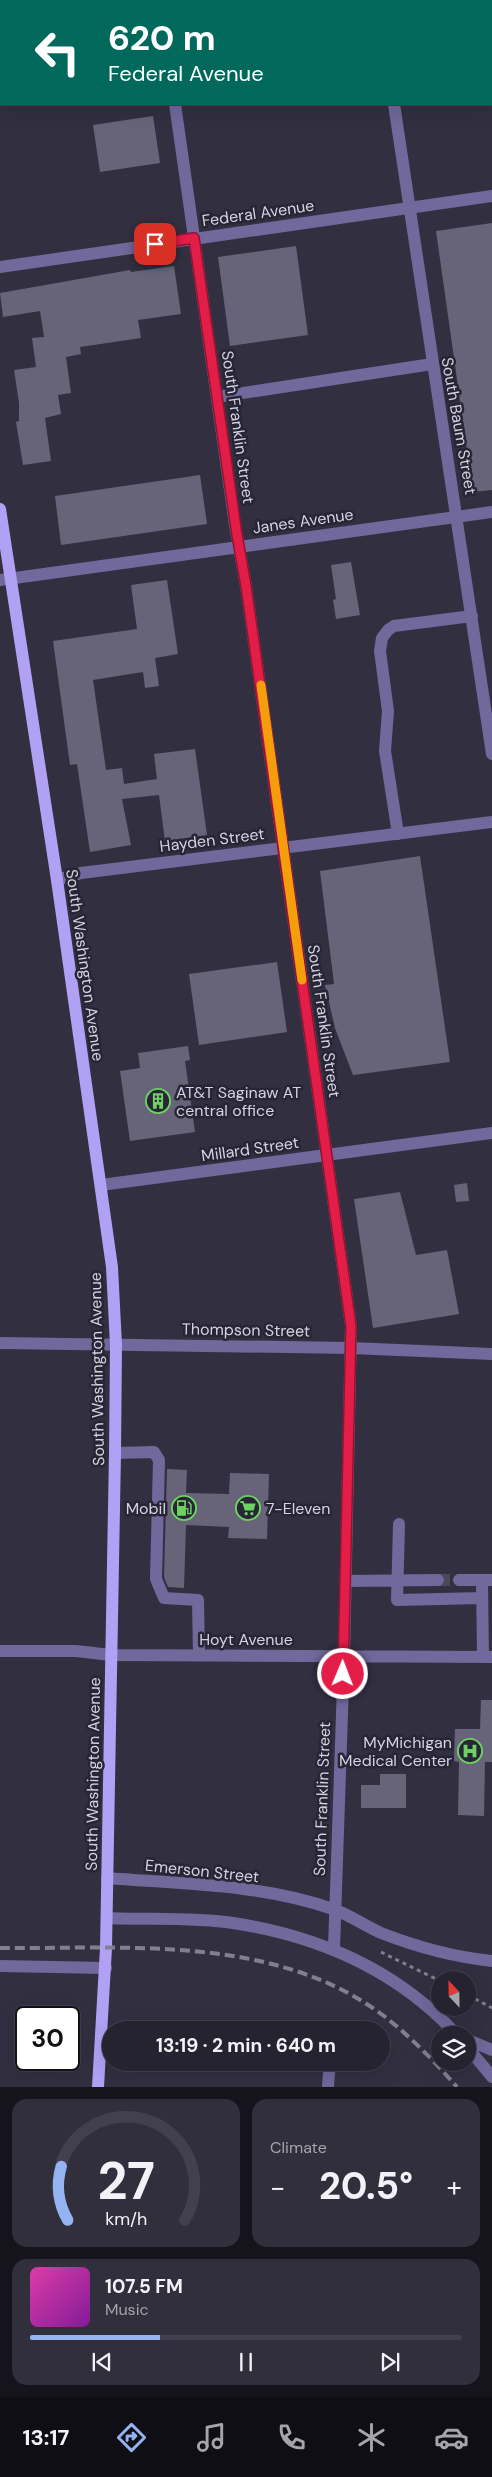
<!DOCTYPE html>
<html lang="en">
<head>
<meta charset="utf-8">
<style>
	:root { --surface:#262331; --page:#322f3d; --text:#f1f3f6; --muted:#a4a4ab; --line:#42404d; --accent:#95b2f1 }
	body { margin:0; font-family:"DM Sans",sans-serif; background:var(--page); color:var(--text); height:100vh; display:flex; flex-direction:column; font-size:19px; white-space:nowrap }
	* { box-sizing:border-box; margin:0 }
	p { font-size:16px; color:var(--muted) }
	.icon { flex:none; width:28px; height:28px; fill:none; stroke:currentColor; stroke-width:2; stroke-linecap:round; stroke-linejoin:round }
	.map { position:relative; height:2087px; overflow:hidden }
	.drawer { display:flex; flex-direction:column; gap:12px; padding:12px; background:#15131b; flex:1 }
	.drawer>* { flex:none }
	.banner { position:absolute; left:0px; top:0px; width:492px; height:105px; box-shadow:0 5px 20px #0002,0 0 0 1px var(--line); background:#00695c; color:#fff; overflow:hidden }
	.needle { width:32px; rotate:338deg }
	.controls { position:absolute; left:431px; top:1971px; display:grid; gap:10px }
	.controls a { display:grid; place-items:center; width:45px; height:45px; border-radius:50%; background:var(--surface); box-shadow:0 5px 20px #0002,0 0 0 1px var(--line); font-size:25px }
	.speed { position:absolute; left:15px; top:2006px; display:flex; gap:10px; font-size:25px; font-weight:700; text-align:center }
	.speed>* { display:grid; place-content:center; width:65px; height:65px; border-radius:50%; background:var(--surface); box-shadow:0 5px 20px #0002,0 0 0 1px var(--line); line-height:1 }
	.speed .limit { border:2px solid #111; border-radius:8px; background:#fff; color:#111 }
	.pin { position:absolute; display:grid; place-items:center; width:42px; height:42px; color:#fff; margin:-21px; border-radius:10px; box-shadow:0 2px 8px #0006 }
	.me { position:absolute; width:55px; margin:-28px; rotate:1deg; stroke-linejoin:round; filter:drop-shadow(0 0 4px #0008) }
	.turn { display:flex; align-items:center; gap:18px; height:105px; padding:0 25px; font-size:22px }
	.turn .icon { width:65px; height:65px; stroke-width:2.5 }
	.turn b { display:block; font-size:35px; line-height:42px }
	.big { font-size:38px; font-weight:700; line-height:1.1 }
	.drawer .card { flex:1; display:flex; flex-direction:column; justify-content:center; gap:8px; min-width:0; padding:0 18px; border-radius:15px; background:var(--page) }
	.drawer .dial { align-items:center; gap:0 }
	.dial svg { height:130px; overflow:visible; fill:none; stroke:var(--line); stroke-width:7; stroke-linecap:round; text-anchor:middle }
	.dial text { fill:var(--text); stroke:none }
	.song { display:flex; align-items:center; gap:15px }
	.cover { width:60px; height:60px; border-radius:8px; background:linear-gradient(135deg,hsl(320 70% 55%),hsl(290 70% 35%)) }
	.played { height:5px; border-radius:2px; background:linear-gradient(90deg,var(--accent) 30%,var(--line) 30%) }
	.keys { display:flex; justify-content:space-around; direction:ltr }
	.heat { display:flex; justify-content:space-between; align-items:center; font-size:28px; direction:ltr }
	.drawer .tiles { flex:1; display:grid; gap:12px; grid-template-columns:1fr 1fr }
	.card:last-child { grid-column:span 2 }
	.trip { position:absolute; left:102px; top:2021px; width:288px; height:50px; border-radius:25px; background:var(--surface); box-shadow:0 5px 20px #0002,0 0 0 1px var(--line); font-weight:700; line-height:50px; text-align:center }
	.tab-bar { display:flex; height:80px; justify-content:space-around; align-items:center; background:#0f0e14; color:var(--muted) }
	.tab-bar .icon { width:35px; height:35px }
	.tab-bar .on { color:var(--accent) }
	.tab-bar b { font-size:22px; color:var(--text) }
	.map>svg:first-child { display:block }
	.building { fill:#676479 }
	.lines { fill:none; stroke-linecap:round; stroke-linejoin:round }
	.minor-tunnel { stroke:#4a4859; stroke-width:12; stroke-dasharray:12 6; stroke-linecap:butt }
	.path { stroke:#817f8e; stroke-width:3; stroke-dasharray:4 4; stroke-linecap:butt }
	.minor { stroke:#71689b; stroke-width:12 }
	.major { stroke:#b1a1f4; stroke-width:12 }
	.rail { stroke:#82808f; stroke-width:4; stroke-dasharray:10 5; stroke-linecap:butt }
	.route-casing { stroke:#92132f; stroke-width:12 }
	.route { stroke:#e11d48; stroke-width:9 }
	.slow { stroke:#f59e0b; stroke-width:9 }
	.labels { text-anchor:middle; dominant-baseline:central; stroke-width:5; stroke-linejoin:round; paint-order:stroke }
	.street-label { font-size:16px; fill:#d4d3df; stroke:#282537 }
	.poi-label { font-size:16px; fill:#d4d3df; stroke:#282537; text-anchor:start }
</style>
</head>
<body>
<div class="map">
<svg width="492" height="2087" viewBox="0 0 492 2087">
	<rect width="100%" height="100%" fill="#322f41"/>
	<!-- building -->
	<path class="building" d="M153 116 160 163 100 172 93 125Z
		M492 223V490L473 492 436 231Z
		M296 246 308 335 230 346 218 257Z
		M174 266 181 314 138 320 141 338 80 347 81 354 66 357 71 393 58 395 61 414 45 418 51 461 23 465 16 422 19 421V403L14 370 36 367 32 338 44 337 40 311 3 317 0 293 130 270 131 272Z
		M200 475 207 524 61 545 55 496Z
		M351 562 360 615 336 619 333 600 336 599 331 565Z
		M167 580 178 654 155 658 159 686 145 688 143 672 93 680 106 770 122 768 124 784 157 779 154 754 195 749 207 835 165 841 159 795 122 799 131 845 90 852 77 764 70 765 53 641 137 629 131 585Z
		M420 856 450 1062 353 1075 335 1028 325 985 334 984 320 871Z
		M277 962 287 1032 199 1045 189 974Z
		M188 1046 190 1060 185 1061 195 1132 130 1141 120 1071 140 1068 138 1053Z
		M467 1183 469 1201 456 1202 454 1185Z
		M400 1192 416 1255 447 1250 459 1314 373 1328 354 1199Z
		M167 1469 187 1470 186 1493 229 1494 230 1473 269 1474 267 1539 228 1538 229 1527 186 1525 184 1588 168 1587 164 1577Z
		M481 1700H492V1762H485L484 1816 458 1815 459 1762 454 1761 455 1729H480Z
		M380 1774H406V1808H361V1785H380Z"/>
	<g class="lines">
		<!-- minor-tunnel -->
		<path class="minor-tunnel" d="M438 1580H459"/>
		<!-- path -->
		<path class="path" d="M381 1952 440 1981
			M468 1995 492 2008"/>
		<!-- minor -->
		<path class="minor" d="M162 0V1
			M381 0 382 1
			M175 104 235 525 246 586 351 1326 344 1656 334 1948
			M394 104 492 754
			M0 267 492 196
			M217 397 432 364
			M0 580 492 512
			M398 834 385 751 388 711 380 651 382 638 388 630 394 626 472 616
			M57 880 81 873 492 822
			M101 1185 492 1133
			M0 1343 351 1348 492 1354
			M115 1453 154 1452 159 1460 156 1579 164 1598 198 1600 199 1655
			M399 1524 397 1600 482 1598
			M459 1580H492
			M482 1580 483 1657
			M345 1581 438 1580
			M0 1651H76L111 1655 492 1657
			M107 1878C183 1884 261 1884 333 1909 350 1915 365 1926 381 1933 417 1947 454 1957 492 1961
			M107 1918C148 1920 192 1917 233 1923 318 1936 397 1970 457 2035
			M0 1966 106 1968
			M468 2040 492 2050
			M468 2048 492 2077
			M328 2087 329 2072 333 2062"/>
		<!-- major -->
		<path class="major" d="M0 509 57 880 112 1267 116 1345 115 1453 106 1948 98 2087"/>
		<!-- rail -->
		<path class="rail" d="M0 1948C128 1949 275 1934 384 2016 411 2037 434 2061 457 2087"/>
	</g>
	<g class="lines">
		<defs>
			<path id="route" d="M155 244 194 238 237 535 246 586 351 1326 343 1674"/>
		</defs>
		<!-- route casing -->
		<use href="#route" class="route-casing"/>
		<!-- route -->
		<use href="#route" class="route"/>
		<!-- slow -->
		<path class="slow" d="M261 685 302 980"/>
	</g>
	<!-- icons -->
	<defs>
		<symbol id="building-ring" viewBox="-11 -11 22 22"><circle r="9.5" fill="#282537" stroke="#6cd362" stroke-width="1.5"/><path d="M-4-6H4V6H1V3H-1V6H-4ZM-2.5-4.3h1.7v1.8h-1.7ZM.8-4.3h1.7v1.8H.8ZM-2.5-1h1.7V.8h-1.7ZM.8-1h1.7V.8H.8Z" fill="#6cd362"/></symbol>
		<symbol id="fuel-ring" viewBox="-11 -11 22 22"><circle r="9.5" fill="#282537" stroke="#6cd362" stroke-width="1.5"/><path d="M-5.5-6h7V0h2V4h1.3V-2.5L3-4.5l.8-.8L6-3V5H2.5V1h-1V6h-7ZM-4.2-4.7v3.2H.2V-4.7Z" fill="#6cd362"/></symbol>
		<symbol id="supermarket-ring" viewBox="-11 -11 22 22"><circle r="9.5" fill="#282537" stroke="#6cd362" stroke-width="1.5"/><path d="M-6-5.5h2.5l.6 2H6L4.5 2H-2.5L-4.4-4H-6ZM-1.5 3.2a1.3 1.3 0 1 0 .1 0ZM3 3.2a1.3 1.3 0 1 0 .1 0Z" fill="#6cd362"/></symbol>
		<symbol id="hospital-ring" viewBox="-11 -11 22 22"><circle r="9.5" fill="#282537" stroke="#6cd362" stroke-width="1.5"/><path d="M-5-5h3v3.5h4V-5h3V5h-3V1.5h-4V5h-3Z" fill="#6cd362"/></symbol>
	</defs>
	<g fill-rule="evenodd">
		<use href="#building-ring" x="144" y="1087" width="28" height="28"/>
		<use href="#fuel-ring" x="170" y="1494" width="28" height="28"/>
		<use href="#supermarket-ring" x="234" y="1494" width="28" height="28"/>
		<use href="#hospital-ring" x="456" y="1737" width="28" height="28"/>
	</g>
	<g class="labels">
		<!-- street labels -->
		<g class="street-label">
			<text transform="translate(258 213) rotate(-8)">Federal Avenue</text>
			<text transform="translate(459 426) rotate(80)">South Baum Street</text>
			<text transform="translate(238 427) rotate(82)">South Franklin Street</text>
			<text transform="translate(303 521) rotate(-8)">Janes Avenue</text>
			<text transform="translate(212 840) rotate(-7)">Hayden Street</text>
			<text transform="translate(85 965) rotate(82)">South Washington Avenue</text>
			<text transform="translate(324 1021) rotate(82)">South Franklin Street</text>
			<text transform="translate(250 1149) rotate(-8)">Millard Street</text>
			<text transform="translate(246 1330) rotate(1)">Thompson Street</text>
			<text transform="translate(97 1369) rotate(-91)">South Washington Avenue</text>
			<text x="246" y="1639">Hoyt Avenue</text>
			<text transform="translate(93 1774) rotate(-89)">South Washington Avenue</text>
			<text transform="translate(322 1799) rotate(-88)">South Franklin Street</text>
			<text transform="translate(202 1871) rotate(6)">Emerson Street</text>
		</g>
		<!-- poi labels -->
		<g class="poi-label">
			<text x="176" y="1092">AT&amp;T Saginaw AT<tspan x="176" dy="18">central office</tspan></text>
			<text x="166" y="1508" text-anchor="end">Mobil</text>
			<text x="266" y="1508">7-Eleven</text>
			<text x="452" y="1742" text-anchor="end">MyMichigan<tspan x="452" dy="18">Medical Center</tspan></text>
		</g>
	</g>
</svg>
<div class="controls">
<a><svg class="needle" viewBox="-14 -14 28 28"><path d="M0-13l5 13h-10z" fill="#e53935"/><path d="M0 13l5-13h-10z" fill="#a4a4ab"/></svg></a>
<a><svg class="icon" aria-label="layers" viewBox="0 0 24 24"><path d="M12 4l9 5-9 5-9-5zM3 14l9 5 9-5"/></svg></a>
</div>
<div class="speed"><div class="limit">30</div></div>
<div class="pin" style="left:155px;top:244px;background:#d93025"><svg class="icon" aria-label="arrive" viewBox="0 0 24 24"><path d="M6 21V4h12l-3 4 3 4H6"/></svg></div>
<svg class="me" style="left:343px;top:1674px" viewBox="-20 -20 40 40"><circle r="17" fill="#e11d48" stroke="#fff" stroke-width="3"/><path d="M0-11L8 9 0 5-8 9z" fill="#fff"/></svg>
<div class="trip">13:19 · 2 min · 640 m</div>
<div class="banner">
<div class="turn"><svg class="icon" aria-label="left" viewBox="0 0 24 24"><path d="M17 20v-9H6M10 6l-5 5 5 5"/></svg><div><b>620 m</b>Federal Avenue</div></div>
</div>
</div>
<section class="drawer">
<div class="tiles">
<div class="card dial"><svg viewBox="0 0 100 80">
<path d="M14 69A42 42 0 1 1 86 69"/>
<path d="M14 69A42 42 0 0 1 10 36" stroke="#95b2f1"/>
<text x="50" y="56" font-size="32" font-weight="700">27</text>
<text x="50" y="72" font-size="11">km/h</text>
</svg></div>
<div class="card"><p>Climate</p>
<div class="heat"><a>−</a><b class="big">20.5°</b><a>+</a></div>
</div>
<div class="card">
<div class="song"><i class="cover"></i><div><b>107.5 FM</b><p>Music</p></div></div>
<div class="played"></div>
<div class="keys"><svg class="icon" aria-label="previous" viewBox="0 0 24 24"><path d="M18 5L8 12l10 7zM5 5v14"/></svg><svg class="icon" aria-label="pause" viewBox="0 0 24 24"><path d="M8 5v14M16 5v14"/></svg><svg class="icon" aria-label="next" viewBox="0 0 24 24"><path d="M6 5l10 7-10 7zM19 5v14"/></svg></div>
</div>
</div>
</section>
<nav class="tab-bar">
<b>13:17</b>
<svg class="icon on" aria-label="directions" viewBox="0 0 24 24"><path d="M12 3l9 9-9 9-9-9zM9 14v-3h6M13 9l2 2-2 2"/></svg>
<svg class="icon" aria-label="music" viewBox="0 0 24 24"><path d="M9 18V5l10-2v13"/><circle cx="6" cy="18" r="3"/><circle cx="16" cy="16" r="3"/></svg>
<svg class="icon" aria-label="phone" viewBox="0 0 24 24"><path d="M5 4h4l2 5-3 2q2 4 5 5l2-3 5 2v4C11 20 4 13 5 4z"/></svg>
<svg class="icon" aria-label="climate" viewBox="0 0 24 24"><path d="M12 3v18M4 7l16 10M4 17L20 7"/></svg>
<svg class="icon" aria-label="car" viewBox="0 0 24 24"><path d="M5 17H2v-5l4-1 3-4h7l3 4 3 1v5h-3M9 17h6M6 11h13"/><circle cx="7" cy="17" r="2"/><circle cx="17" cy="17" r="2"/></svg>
</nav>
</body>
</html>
